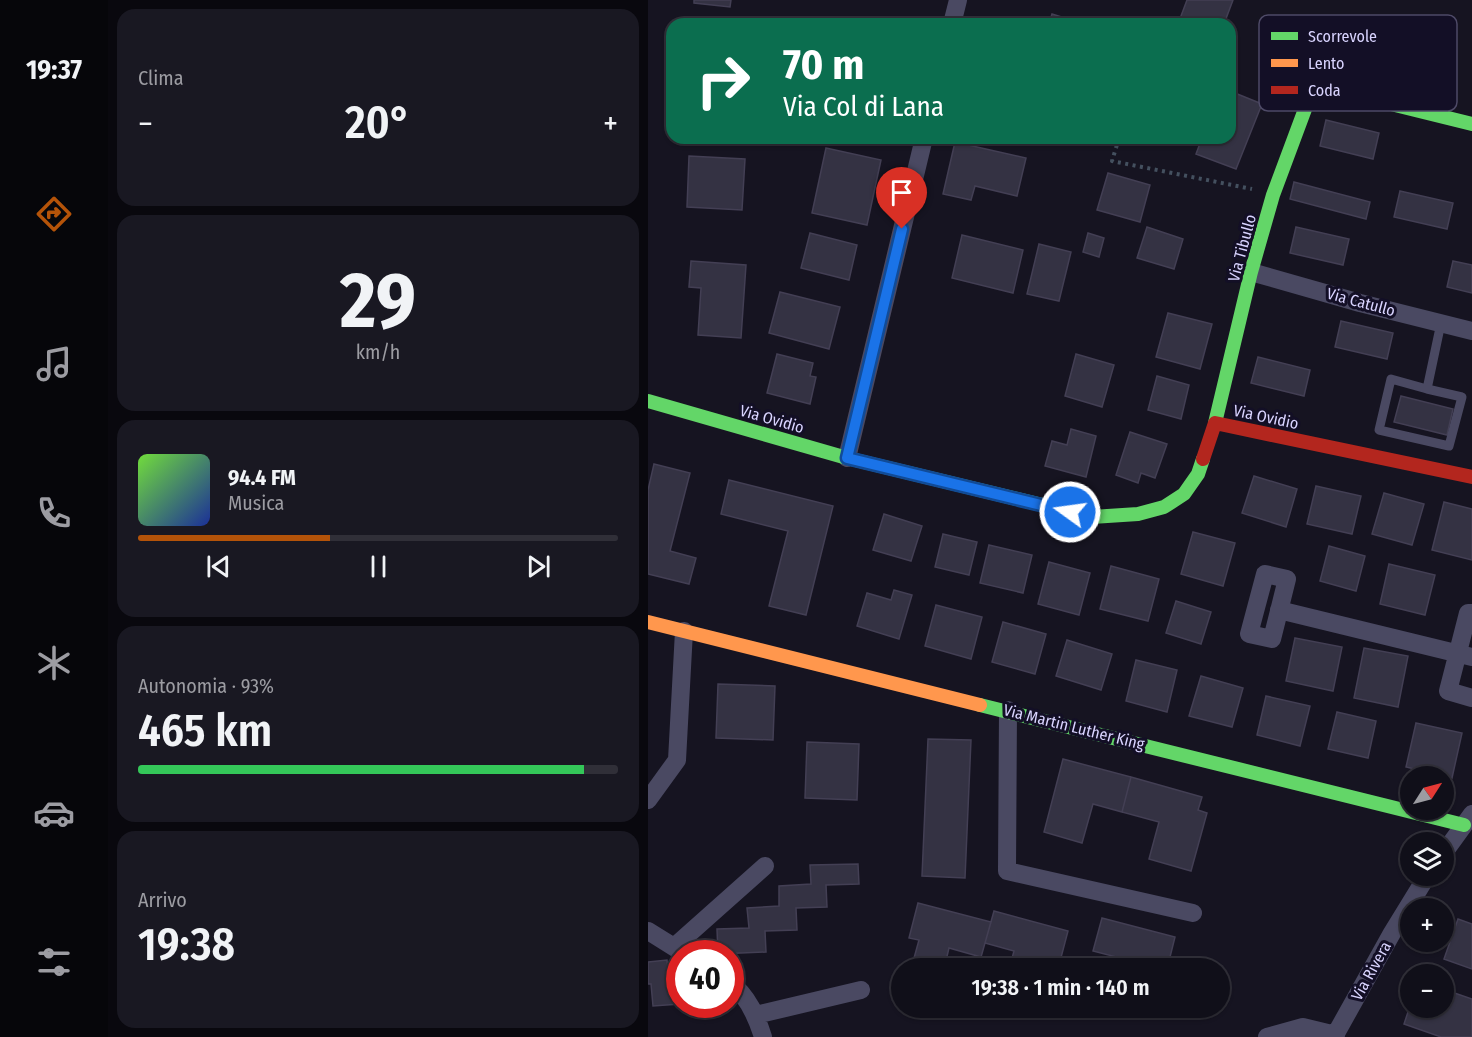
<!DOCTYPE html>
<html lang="it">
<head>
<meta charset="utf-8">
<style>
	:root { --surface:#100f19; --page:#191822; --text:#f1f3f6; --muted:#9c9ca2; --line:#302f38; --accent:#b45309 }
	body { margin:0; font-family:"Fira Sans Condensed",sans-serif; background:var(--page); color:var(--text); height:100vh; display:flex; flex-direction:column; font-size:22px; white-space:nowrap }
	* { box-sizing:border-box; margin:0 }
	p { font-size:20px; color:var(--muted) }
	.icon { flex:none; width:33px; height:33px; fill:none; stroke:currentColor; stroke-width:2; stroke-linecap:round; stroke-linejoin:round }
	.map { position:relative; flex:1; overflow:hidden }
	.details { display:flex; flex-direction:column; gap:9px; padding:9px; background:#09080e; width:540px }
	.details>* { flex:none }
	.banner { position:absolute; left:18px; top:18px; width:570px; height:126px; border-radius:18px; box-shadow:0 2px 4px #0004,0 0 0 2px var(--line); background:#0b6e4f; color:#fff; overflow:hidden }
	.needle { width:39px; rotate:54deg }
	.buttons { position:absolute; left:752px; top:766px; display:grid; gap:12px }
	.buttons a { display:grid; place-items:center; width:54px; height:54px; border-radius:50%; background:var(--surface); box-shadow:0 2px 4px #0004,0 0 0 2px var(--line); font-size:30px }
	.speed { position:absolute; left:18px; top:940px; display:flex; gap:12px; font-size:30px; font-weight:700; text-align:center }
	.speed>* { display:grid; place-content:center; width:78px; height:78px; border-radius:50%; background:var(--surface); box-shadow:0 2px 4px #0004,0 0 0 2px var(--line); line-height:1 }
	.speed .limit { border:9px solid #d22; background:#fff; color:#111 }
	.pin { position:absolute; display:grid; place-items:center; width:51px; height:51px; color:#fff; margin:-62px -26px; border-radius:50% 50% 50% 0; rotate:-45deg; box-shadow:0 0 6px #0007 }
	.pin .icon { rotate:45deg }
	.me { position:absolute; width:66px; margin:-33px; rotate:284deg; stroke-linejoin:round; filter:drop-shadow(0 0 4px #0008) }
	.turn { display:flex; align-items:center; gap:21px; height:126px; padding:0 18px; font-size:27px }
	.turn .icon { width:78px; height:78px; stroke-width:2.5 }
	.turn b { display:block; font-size:42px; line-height:51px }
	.big { font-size:45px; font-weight:600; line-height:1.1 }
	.details .card { flex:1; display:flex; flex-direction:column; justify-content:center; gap:9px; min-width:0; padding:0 21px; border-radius:18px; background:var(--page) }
	.details .dial { align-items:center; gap:0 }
	.dial b { font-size:78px; line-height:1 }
	.song { display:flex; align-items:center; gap:18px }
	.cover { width:72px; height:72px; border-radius:9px; background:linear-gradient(135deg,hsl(100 70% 55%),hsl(230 70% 35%)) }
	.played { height:6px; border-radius:3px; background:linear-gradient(90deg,var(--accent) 40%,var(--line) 40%) }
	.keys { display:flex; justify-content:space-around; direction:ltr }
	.heat { display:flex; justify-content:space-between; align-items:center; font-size:33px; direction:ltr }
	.charge { height:9px; border-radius:4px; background:linear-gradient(90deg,#34c759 93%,var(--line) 0) }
	.trip { position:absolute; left:243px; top:958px; width:339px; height:60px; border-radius:30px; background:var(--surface); box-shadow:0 2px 4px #0004,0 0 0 2px var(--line); font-weight:600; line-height:60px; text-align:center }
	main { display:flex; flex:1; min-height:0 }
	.tabs { display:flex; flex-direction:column; width:108px; justify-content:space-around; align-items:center; background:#06060a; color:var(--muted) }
	.tabs .icon { width:42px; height:42px }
	.tabs .current { color:var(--accent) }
	.tabs b { font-size:27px; color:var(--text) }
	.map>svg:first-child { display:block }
	.building { fill:#343243; stroke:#433f54; stroke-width:1.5 }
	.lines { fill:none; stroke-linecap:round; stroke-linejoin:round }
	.path { stroke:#44505f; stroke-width:4; stroke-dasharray:3 4.5; stroke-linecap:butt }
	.lane { stroke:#4a4962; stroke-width:9 }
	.street { stroke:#4a4962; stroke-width:18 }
	.fast { stroke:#63d668; stroke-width:14 }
	.slow { stroke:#ff974d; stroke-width:14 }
	.jam { stroke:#b3261e; stroke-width:14 }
	.route-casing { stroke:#114b97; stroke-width:15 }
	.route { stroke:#1a73e8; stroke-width:10 }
	.labels { text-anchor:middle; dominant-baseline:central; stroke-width:6; stroke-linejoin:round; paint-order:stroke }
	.street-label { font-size:16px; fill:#d9d4ff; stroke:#130f26 }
	.key { fill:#130f26; stroke:#4e4a67; stroke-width:1.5 }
	.key-label { font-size:16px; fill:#d9d4ff }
</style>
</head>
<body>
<main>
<nav class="tabs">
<b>19:37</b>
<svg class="icon current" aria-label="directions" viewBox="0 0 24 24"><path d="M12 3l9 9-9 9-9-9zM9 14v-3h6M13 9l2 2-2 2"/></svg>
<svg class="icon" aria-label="music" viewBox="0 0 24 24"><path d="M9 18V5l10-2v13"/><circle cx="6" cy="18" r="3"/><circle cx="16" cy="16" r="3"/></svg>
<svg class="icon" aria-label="phone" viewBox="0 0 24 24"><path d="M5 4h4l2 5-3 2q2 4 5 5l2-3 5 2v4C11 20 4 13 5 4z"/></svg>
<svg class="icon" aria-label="climate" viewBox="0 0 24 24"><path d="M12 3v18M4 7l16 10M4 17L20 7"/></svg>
<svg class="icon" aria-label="car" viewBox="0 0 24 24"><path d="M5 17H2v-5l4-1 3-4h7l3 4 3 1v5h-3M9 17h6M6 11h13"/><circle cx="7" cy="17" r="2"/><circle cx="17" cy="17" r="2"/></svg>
<svg class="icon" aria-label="filters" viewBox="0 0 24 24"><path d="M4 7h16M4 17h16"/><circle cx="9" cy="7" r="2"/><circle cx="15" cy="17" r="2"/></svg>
</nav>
<section class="details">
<div class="card"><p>Clima</p>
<div class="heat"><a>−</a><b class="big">20°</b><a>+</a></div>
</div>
<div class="card dial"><b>29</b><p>km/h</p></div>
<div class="card">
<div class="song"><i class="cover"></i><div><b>94.4 FM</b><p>Musica</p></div></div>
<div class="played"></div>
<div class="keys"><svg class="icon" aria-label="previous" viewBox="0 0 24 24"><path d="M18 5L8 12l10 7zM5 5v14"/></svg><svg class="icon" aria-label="pause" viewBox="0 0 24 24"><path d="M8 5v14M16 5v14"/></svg><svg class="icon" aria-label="next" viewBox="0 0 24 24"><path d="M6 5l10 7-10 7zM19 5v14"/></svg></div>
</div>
<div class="card"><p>Autonomia · 93%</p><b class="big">465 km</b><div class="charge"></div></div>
<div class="card"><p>Arrivo</p><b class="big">19:38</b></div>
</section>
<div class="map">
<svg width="824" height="1037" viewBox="0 0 824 1037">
	<rect width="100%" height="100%" fill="#161421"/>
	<!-- building -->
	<path class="building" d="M46 0H83L82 7 46 3Z
		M539 0H585L576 24H530Z
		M404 14 436 24H401Z
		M582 91 614 104 588 169 548 154 554 138H582Z
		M678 120 731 133 725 159 672 146Z
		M307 142 378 158 369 196 327 186 323 200 295 194Z
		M178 148 233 160 219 225 164 213Z
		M41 156 97 159 94 210 39 207Z
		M460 173 502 185 492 222 449 210Z
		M646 182 722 202 718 219 642 199Z
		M752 191 805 203 799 229 746 217Z
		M499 227 535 239 526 269 489 258Z
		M648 227 701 239 695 265 642 253Z
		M162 233 209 245 201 280 153 268Z
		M440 233 456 238 451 257 435 252Z
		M314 235 375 250 365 293 304 278Z
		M391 244 423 252 411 301 379 294Z
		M43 261 98 265 93 338 50 335 53 288 41 287Z
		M805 261 824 265V293L799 287Z
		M132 292 192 307 181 349 121 333Z
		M520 313 564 324 552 369 508 357Z
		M693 321 745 333 739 359 687 347Z
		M129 354 165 363 162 376 168 377 162 404 119 393Z
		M428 354 466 365 454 407 417 396Z
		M610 357 662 370 656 396 603 383Z
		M509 376 541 385 533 419 500 410Z
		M753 396 805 409 799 435 746 422Z
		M423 429 448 436 438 477 397 466 404 441 419 445Z
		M482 432 519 444 507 478 493 473 490 483 468 475Z
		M6 464 42 473 22 551 48 558 41 584 0 574V490Z
		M606 476 649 489 638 527 594 513Z
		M81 480 185 506 158 615 121 606 140 531 73 514Z
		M668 486 713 496 704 534 659 524Z
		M736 493 776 504 764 545 724 534Z
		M796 502 824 509V560L784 550Z
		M236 514 274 526 263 561 225 550Z
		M545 532 587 543 575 586 533 574Z
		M295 534 329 542 321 575 287 567Z
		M341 545 384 555 375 593 332 583Z
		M681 546 717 556 708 591 672 581Z
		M401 562 442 573 431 615 390 604Z
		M741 564 787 575 777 615 732 604Z
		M463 566 511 579 500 621 452 609Z
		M246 590 264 595 251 639 209 626 219 593 243 600Z
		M528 601 563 612 553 644 518 633Z
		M288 605 334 617 323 659 277 646Z
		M355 622 398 634 387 674 344 662Z
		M647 638 694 647 685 691 638 681Z
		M419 640 464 654 453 690 408 676Z
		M716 648 760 656 750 707 706 698Z
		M488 660 529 670 519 712 478 701Z
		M553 676 595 688 584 727 541 716Z
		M70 684 127 686 125 740 68 738Z
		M618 696 662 706 652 746 609 735Z
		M689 712 728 721 720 758 680 749Z
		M768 723 814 733 804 778 758 767Z
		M280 739 323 740 317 878 274 876Z
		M159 742 211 744 209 800 157 798Z
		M415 759 483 777 474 812 445 804 434 843 396 832Z
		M483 777 554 797 550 810 559 813 543 871 501 859 511 822 474 812Z
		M210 864 211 884 178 885 179 907 148 908 149 930 117 931 118 952 70 954 69 929 101 928 99 908 131 906V886L163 884 162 865Z
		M270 903 343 922 333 957 301 948 296 969H263L271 940 261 938Z
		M346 911 420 931 410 969 399 967 398 969H361L366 951 337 943Z
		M454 918 527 937 519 969H473L476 959 445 951Z
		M810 919 824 924V969L796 959Z
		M19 960 21 982 32 981V1004L5 1006 3 984H0V962Z
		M795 989 824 999V1037H793L756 1024 762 1006V1008H795Z"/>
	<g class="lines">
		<!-- path -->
		<path class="path" d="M471 138 464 161 604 189"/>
		<!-- lane -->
		<path class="lane" d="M779 389 743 379 731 430 801 446 814 397 779 389 793 323"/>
		<!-- street -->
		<path class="street" d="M304 24 310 0
			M603 272 712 303 824 331
			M199 458 276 138
			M617 574 639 579 624 639 601 634Z
			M631 610 824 657
			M824 613H820L800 691 824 698
			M360 710 359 871 545 913
			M0 800 29 760 36 631
			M795 854 824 814
			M0 931 37 954
			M26 947 117 866
			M82 983C100 995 109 1018 115 1037
			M108 1015 213 990
			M619 1037 655 1027 688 1035
			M686 1037 744 933 779 876"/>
		<!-- fast -->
		<path class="fast" d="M0 401 199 458 444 517 490 514 516 507 536 494 550 474 555 459
			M567 423 603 272 625 195 666 85 824 124
			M332 705 816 825"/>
		<!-- slow -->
		<path class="slow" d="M0 622 332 705"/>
		<!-- jam -->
		<path class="jam" d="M555 459 567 423 824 477"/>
	</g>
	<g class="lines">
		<defs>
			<path id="route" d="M254 229 199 458 422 512"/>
		</defs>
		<!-- route casing -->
		<use href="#route" class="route-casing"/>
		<!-- route -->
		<use href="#route" class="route"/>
	</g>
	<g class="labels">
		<!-- street labels -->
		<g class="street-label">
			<text transform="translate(594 248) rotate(-75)">Via Tibullo</text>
			<text transform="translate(713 302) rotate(15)">Via Catullo</text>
			<text transform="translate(618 417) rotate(12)">Via Ovidio</text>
			<text transform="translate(124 419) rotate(16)">Via Ovidio</text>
			<text transform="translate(426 727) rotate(14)">Via Martin Luther King</text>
			<text transform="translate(723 971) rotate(-61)">Via Rivera</text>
		</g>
	</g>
	<!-- legend -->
	<rect x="611" y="15" width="198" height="96" rx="9" class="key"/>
	<rect x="623" y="32" width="27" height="8" fill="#63d668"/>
	<rect x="623" y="59" width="27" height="8" fill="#ff974d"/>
	<rect x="623" y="86" width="27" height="8" fill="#b3261e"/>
	<g class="key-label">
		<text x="660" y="42">Scorrevole</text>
		<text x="660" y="69">Lento</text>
		<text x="660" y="96">Coda</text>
	</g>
</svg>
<div class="buttons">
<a><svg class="needle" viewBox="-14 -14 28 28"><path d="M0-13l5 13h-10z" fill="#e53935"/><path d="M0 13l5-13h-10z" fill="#9c9ca2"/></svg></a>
<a><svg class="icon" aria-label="layers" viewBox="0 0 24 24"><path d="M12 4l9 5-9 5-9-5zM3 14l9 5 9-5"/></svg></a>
<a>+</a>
<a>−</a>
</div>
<div class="speed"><div class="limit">40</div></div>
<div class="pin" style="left:254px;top:229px;background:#d93025"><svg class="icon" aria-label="arrive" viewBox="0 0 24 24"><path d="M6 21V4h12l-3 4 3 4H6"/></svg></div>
<svg class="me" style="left:422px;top:512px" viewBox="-20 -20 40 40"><circle r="17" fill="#1a73e8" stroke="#fff" stroke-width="3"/><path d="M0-11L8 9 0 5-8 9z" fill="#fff"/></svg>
<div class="trip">19:38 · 1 min · 140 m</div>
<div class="banner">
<div class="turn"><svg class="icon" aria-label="right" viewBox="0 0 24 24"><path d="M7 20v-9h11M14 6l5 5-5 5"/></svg><div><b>70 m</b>Via Col di Lana</div></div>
</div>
</div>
</main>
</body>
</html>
